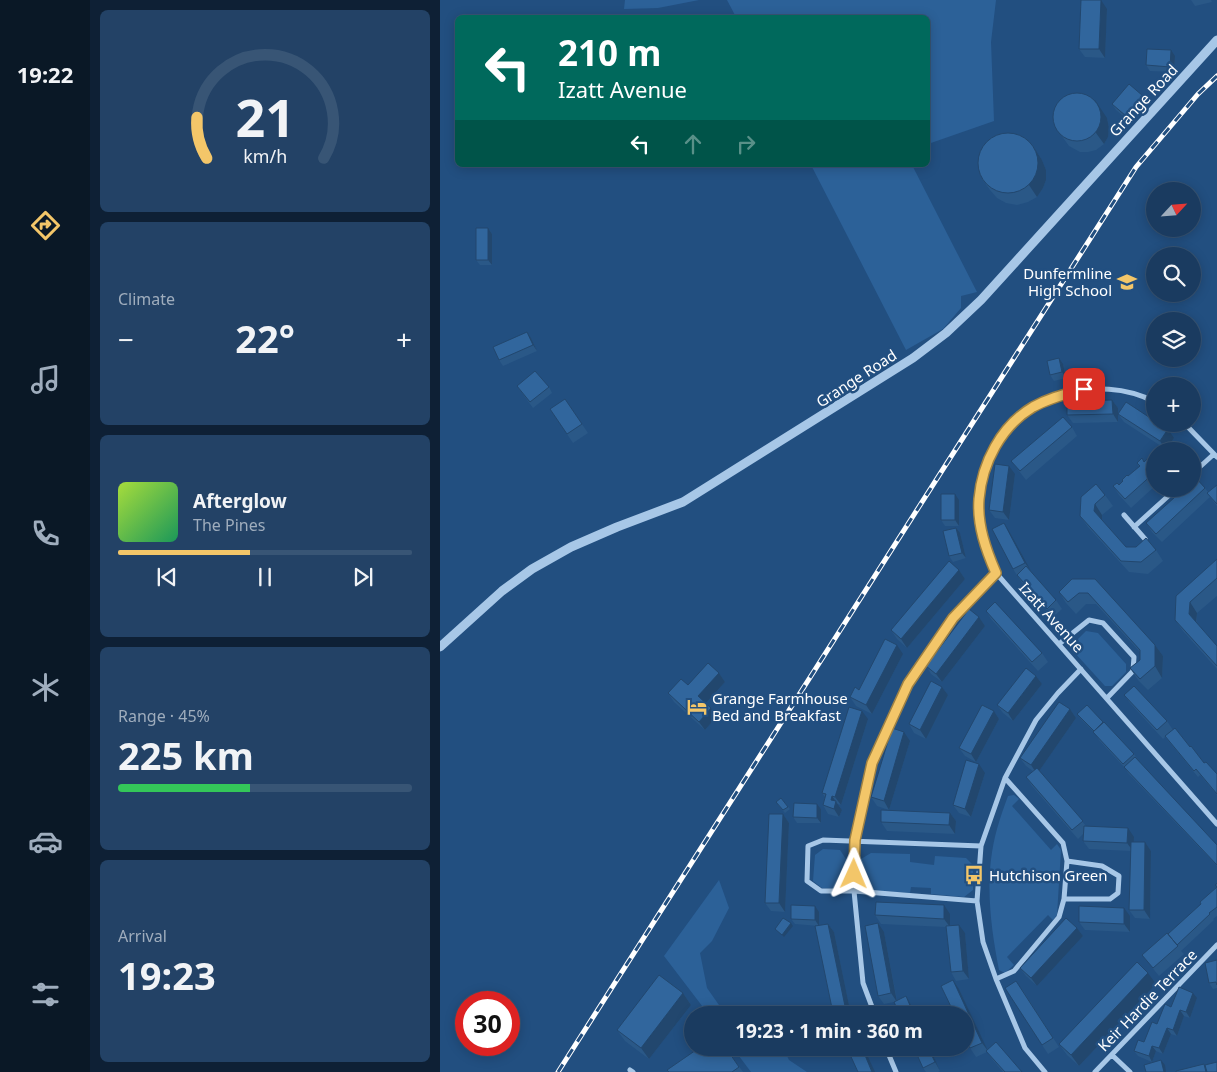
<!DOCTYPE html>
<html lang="en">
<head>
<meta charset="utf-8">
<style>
	:root { --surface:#1a3b60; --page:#234266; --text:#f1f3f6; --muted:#9fadbd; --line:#385575; --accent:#f3c669 }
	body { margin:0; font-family:"Noto Sans",sans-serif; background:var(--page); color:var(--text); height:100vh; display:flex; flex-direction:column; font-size:19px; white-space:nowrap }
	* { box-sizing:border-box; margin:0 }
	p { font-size:16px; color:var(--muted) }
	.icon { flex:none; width:28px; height:28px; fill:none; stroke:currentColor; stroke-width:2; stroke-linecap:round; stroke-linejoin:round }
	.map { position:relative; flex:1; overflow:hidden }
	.sheet { display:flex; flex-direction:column; gap:10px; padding:10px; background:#0e2035; width:350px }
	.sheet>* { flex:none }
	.hud { position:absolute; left:15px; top:15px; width:475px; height:152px; border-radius:8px; box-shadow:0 2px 12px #0003,0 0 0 1px var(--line); background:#00695c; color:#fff; overflow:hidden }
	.needle { width:32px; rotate:64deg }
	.fabs { position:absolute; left:706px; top:182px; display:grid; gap:10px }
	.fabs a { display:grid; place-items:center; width:55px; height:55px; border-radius:50%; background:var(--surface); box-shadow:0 2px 12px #0003,0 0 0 1px var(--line); font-size:25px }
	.speed { position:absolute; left:15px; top:991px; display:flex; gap:10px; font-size:25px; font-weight:700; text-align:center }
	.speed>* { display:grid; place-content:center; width:65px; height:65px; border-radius:50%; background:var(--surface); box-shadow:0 2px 12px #0003,0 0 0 1px var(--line); line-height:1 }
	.speed .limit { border:8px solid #d22; background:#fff; color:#111 }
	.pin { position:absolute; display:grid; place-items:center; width:42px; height:42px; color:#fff; margin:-21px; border-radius:10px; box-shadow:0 2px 8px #0006 }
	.me { position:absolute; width:55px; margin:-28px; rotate:1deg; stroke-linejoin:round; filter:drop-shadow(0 0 4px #0008) }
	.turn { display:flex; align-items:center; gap:18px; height:105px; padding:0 20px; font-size:22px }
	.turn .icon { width:65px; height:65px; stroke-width:2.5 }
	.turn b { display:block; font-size:35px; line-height:42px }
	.lanes { display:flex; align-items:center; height:48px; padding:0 20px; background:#0003; justify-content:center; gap:25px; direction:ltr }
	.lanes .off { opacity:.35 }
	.big { font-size:38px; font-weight:700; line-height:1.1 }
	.sheet .tile { flex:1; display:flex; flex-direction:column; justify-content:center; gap:8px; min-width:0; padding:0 18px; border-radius:8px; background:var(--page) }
	.sheet .dial { align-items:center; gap:0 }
	.dial svg { height:130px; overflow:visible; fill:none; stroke:var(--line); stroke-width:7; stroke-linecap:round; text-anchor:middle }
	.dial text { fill:var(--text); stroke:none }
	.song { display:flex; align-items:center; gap:15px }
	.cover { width:60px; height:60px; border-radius:8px; background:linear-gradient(135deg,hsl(80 70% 55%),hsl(150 70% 35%)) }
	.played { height:5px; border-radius:2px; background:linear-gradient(90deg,var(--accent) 45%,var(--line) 45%) }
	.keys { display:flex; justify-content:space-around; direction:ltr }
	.heat { display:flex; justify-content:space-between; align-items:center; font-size:28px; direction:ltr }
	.charge { height:8px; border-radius:4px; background:linear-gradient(90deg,#34c759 45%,var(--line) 0) }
	.trip { position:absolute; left:244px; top:1006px; width:290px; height:50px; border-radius:25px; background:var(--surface); box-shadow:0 2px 12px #0003,0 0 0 1px var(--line); font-weight:700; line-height:50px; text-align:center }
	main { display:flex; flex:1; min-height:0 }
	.dock { display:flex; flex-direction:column; width:90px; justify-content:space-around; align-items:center; background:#0a1826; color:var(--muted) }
	.dock .icon { width:35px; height:35px }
	.dock .on { color:var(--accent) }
	.dock b { font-size:22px; color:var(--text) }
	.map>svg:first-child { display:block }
	.green { fill:#2c6198 }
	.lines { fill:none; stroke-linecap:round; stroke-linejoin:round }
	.minor { stroke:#a7c7e7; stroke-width:5 }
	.tertiary { stroke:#a7c7e7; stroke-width:9 }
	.rail-casing { stroke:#fff; stroke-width:5 }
	.rail { stroke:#224f80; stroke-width:3; stroke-dasharray:9; stroke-linecap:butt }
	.wall { fill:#2a5887 }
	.shaded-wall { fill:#22476e }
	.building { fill:#31669d; stroke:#22476e }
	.route-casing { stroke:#9e8144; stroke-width:12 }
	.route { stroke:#f3c669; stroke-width:9 }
	.labels { text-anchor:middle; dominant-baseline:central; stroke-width:5; stroke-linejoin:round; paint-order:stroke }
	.street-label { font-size:15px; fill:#fff; stroke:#224f80 }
	.poi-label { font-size:15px; fill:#fff; stroke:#224f80; text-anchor:start }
</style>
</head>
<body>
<main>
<nav class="dock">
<b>19:22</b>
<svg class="icon on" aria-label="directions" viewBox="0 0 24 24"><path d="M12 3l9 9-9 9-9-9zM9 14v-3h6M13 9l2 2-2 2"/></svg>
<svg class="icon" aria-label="music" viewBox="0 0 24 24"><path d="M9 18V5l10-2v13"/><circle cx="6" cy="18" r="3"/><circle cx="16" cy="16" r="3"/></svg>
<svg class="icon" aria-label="phone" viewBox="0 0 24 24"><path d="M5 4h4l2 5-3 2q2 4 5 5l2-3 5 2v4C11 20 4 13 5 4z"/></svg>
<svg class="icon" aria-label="climate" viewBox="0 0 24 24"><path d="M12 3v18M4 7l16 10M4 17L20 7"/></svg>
<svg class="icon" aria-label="car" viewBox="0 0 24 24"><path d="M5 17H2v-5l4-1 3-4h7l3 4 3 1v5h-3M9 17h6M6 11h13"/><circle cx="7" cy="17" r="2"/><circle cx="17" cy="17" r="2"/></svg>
<svg class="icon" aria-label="filters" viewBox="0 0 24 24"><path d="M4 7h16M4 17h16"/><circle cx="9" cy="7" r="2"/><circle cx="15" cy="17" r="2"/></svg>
</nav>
<section class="sheet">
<div class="tile dial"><svg viewBox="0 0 100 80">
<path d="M14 69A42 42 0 1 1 86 69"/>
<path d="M14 69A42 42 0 0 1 8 44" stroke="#f3c669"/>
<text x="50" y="56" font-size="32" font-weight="700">21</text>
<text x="50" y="72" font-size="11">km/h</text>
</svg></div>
<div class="tile"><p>Climate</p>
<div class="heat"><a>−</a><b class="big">22°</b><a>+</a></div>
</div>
<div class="tile">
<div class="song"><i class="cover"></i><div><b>Afterglow</b><p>The Pines</p></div></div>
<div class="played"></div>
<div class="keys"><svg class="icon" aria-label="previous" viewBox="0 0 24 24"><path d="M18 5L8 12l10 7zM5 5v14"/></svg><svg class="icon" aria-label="pause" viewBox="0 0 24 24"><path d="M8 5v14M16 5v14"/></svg><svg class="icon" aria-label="next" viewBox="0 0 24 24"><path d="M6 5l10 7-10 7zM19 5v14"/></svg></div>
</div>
<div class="tile"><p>Range · 45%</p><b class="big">225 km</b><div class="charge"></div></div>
<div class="tile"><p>Arrival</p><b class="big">19:23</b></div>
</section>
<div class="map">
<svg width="777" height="1072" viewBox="0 0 777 1072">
	<rect width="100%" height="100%" fill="#224f80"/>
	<!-- green -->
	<path class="green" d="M185 0H259L218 8 184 9Z
		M287 0H556L551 42 554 121 488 144V18L296 17Z
		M371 165H472L537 292 521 296V308L503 329 466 350Z
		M646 631 658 633 686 664V672L672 686H665L634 652 633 644Z
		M574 795 579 799 572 806 611 850 617 844 621 850 617 915 613 920 608 915 567 957 574 965 565 973 559 970C550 924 544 875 557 829 560 818 564 807 568 796Z
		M383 849 400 850 406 859 407 882 401 889 382 888 373 881 375 855Z
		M431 853 470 854V862L494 865 495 856 526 858 533 865V890L524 897 491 894V888L471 887 470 893 425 890 420 882 421 859Z
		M279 880 289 908 272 941 260 953 267 988 286 1015 323 1010 326 1015H269L224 956Z
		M293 1048H343L349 1060 367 1072H311Z"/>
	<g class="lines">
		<!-- minor -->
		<path class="minor" d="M715 402C657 372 580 396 551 455 544 467 540 485 539 499 536 524 546 550 556 573L777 824
			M745 424 777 457
			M752 474 774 454
			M684 515 705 539
			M694 527 736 489
			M619 644 649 620 663 623 694 657 693 671 667 698
			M624 899H670L678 893 679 876 662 866 627 861
			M537 901 414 891H381L367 881 368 846 383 840 541 846
			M556 979 574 971 619 917 624 899 627 861 623 843 565 778
			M435 1015 423 983 414 891 415 840 432 763 468 684 513 618 556 573
			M446 1048 456 1072
			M672 1055 690 1072
			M190 1070 193 1072
			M605 1072 585 1048 556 979 543 942 537 901 541 846 565 778 596 720 618 693 641 669
			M655 1072 777 945"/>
		<!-- tertiary -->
		<path class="tertiary" d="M0 647 62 591 92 569 131 547 177 527 243 502 473 358 506 333 541 300 777 40"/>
		<defs>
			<path id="rail" d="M118 1072 696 167 758 94 777 76"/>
		</defs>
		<!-- rail casing -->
		<use href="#rail" class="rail-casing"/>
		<!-- rail -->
		<use href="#rail" class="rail"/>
	</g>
	<!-- wall -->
	<path class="wall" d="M751 0H771L772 2 755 6Z
		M667 9 665 58 645 57 639 49Z
		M735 56 734 72 710 71 706 65Z
		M703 96 707 102 690 122 676 110 672 104Z
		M667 118 669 128 668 137 664 144 656 150 648 152H640L629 146 616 128Z
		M595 149 602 160 606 170V180L603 188 597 197 588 202 577 205 566 203 557 198 550 190 542 179Z
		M48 228 52 234V265H40L36 260Z
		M87 332 91 338 97 351 63 366 59 360Z
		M623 364 626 378 614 381 610 375Z
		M77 386 109 387 112 393 93 408Z
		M125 399 148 433 133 443 110 409Z
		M672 400 678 408V414L734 438 728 447 721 446 684 422 678 414V422L633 423 627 415Z
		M632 427 637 436 586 480 571 461Z
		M715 452V486L691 508 679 495 673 486 679 485 699 467 697 463 704 462Z
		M575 474 569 520 555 518 549 510Z
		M777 485V506L770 497 722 542 712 532 706 523 765 488 768 492Z
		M665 495 673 506 662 515V520L686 547 716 550 723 561 708 574 689 572 648 527 640 516Z
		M519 500V526H505L501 520Z
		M564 523 569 531 590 571 616 600 622 609 613 617 582 583 573 569Z
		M520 533 526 558 513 562 509 556Z
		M777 559V596L757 613V623L777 646V669L743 631 735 620Z
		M519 570 525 579 467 648 457 639 451 630Z
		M632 579 715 645 723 656 722 678 708 690 698 680 690 668 700 660V652L656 604H646L636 614 626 603 619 592Z
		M546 611 602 653 608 662 598 671 551 619Z
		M539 617 545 626 502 682 491 674 486 666Z
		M463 654 432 714 416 706 410 697Z
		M279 673 285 682 266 703 271 708 277 716 265 730 234 702 228 693Z
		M596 676 602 684 573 721 563 713 557 705Z
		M502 687 508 695 486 739 474 733 469 724Z
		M684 695 727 721 733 730 729 733 750 747 764 763 777 774V795L760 775 758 777 725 737 723 739 690 703Z
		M630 709 636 718 599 771 646 826 694 837 693 842H705L711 851 710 919 695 918 689 910 691 851 649 849 643 841V834L638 839 592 786 586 777 593 771 586 766 580 758Z
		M554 711 559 719 536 762 525 756 519 748Z
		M637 714 694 754 699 762 777 845V866L688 773 685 768 659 740 654 732 641 719Z
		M428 719 401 805 398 804 402 810 399 817 388 814 383 805 385 797 382 793Z
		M470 741 449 810 437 806 431 797Z
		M545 773 531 817 519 813 513 805Z
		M341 798 350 809 345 813 338 805Z
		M377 804 381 809V823H357L353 817Z
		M510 813 516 821 515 834 447 831 441 822Z
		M343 814 349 823 345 912 331 911 325 903Z
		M777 883V916L773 919 774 920 741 951 744 954 719 976 702 955 728 934 761 904 776 887Z
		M379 912V926L355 924 351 919Z
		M510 914V926L525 933 529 979 516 981 511 972 506 927 441 924 435 915Z
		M690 916V932L645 930 639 922Z
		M388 924 394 932 411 1015H394L393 1013Z
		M637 928 643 936 597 986 586 976 580 968Z
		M444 932 457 1000 466 996 471 1005 476 1015H460L454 1002 444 1004 438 996Z
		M777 960V988L773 989 769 983Z
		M716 984 639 1066 627 1055 619 1044Z
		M519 989 547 1050 582 1072H563L552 1059 547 1052 536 1057 530 1048Z
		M582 989 619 1047 608 1054 602 1045Z
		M243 993 251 1005 209 1059 185 1041 177 1030Z
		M757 998 750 1018 744 1016 737 1036 731 1034 723 1054 716 1051 712 1062 698 1056 694 1051 704 1042 731 1007Z
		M286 1048 303 1072H229Z
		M474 1048H490L500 1071 498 1072H486L483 1068Z"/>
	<!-- shaded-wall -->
	<path class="shaded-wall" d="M661 0 667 9 665 58 659 49Z
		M731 50 735 56 734 72 730 67Z
		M703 96 707 102 690 122 686 116Z
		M655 100 667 118 669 128 668 137 664 144 656 133Z
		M595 149 602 160 606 170V180L603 188 597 197 589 185Z
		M48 228 52 234V265L48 260Z
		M87 332 91 338 97 351 93 345Z
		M619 358 623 364 626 378 622 372Z
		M672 400 678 408V422L673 414Z
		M728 429 734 438 726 450 720 441Z
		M569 466 575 474 569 520 563 512Z
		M515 494 519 500V526L515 520Z
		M655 504 662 515V522L654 511Z
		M564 523 569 531 591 571 585 563Z
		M516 528 520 533 526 558 522 553Z
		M519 570 525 579 467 648 461 639Z
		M750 602 757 613 756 625 749 614Z
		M539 617 545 626 502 682 496 674Z
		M457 645 463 654 432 714 426 705Z
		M715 645 723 656 722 678 715 666Z
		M279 673 285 682 264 705 258 696Z
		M596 676 602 684 573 721 568 713Z
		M502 687 508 695 486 739 480 730Z
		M271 708 277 716 265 730 259 722Z
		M630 709 636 718 597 774 591 765Z
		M422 711 428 719 401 805 395 797Z
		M554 711 559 719 536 762 531 754Z
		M464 732 470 741 449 810 444 801Z
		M539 764 545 773 531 817 525 809Z
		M392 796 402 810 399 817 394 809 391 800Z
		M377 804 381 809V823L377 818Z
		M510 813 516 821 515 834 509 825Z
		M343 814 349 823 345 912 339 903Z
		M688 828 694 837 693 851 687 843Z
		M705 842 711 851 710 919 704 910Z
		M504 905 510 914V927L504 919Z
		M375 906 379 912V926L375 920Z
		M684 908 690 916V932L684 924Z
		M351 923 353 926 344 937 342 935Z
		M438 923 444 932 457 1002 451 993Z
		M388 924 394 932 411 1015H409L406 1011Z
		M519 925 525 933 529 979 523 971Z
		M637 928 643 936 597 986 591 978Z
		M708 973 716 984 639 1066 631 1055Z
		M513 980 519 989 548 1051 542 1043Z
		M243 993 251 1005 209 1059 201 1048Z
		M753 993 757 998 750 1018 746 1012Z
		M466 996 471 1005 476 1015H474Z
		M740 1010 744 1016 737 1036 733 1030Z
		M727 1028 731 1034 723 1054 719 1048Z
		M712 1046 716 1051 712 1062 709 1056Z
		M422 1048H424L435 1072H432Z
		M488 1048H490L500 1071 495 1062Z
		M721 1060 725 1065 726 1072H724Z"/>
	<!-- building -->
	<path class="building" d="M641 0H661L659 49H639Z
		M707 49 731 50 730 67 706 65Z
		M689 84 703 96 686 116 672 104Z
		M613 117a24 24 0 1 1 48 0a24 24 0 1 1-48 0Z
		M538 163a30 30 0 1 1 60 0a30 30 0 1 1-60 0Z
		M36 228H48V260H36Z
		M87 332 93 345 59 360 53 347Z
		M619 358 622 372 610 375 607 361Z
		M95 371 109 387 90 402 77 386Z
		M125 399 142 424 127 434 110 409Z
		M672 400 673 414 627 415V401Z
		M686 402 715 421V424H719L728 429 720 441 678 414Z
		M623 417 632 427 580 471 571 461Z
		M725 443 732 451H716Z
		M715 452V472L685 499 673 486 677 483 679 485 683 481 682 480 687 475 688 476 700 466 697 463 702 458 704 462Z
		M555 464 569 466 563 512 549 510Z
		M756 478 765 488 716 534 706 523 744 489H752V481Z
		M656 484 665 495 655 504 654 511 686 547H696L706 538 716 550 701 562 681 561 640 516 641 497Z
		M777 485V504L767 493Z
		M501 494H515V520H501Z
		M564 523 585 563 573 569 552 529Z
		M516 528 522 553 509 556 503 531Z
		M777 559V578L750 602 749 614 777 646V666L735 620 736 596Z
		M509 561 519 570 461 639 451 630Z
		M586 566 616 600 607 609 577 575Z
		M632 579H655L715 645V666L700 679 690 668 700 660V650L648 593H639L628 602 619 592Z
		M555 602 602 653 592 662 546 611Z
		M529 609 539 617 496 674 486 666Z
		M445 639 457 645 426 705 410 697 415 687 419 690Z
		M268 663 279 673 258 696 271 708 259 722 228 693 241 679 248 685Z
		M586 668 596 676 568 713 557 705Z
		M491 681 502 687 480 730 469 724Z
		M694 686 727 721 717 730 684 695Z
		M619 702 630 709 591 765 580 758Z
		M542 705 554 711 531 754 519 748Z
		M647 705 663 722 654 731 637 714Z
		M409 707 422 711 395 797 392 796 391 800 396 801 394 809 383 805 386 794 382 793Z
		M664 722 694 754 683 764 653 732Z
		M452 728 464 732 444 801 431 797Z
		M735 728 750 747 751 746 764 763 766 762 777 774V794L756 769 754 771 725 736Z
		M695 757 777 845V865L684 767Z
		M526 760 539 764 525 809 513 805Z
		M597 768 643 821 632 830 586 777Z
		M341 798 348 807 343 810 336 802Z
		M354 803 377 804V818L353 817Z
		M441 810 510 813 509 825 441 822Z
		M329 814H343L339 903H325Z
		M644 826 688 828 687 843 643 841Z
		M691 842H705L704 910H689Z
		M777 883V907L769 913 770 914 737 945 728 934 761 904 760 902 777 887 775 885Z
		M436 902 504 905V919L435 915Z
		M351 905 375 906V920L351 919Z
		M639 906 684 908V924L639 922Z
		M343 918 351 923 342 935 335 929Z
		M626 918 637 928 591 978 580 968Z
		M438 923 451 993 438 996 425 926Z
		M388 924 406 1011 393 1013 375 926Z
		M519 925 523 971 511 972 506 926Z
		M727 933 738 946 713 968 702 955Z
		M777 960V985L776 982 769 983 765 963Z
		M697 962 708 973 631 1055 619 1044Z
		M219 975 243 993 201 1048 177 1030Z
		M513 980 542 1043 530 1048 525 1037V1015H515L501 986Z
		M576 981 613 1038 602 1045 565 988Z
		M739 987 753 993 746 1012 740 1010 733 1030 727 1028 719 1048 712 1046 709 1056 694 1051 698 1040 704 1042 712 1022 717 1024 725 1004 731 1007Z
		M466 996 474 1015H460L454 1002Z
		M556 1042 582 1072H565L546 1051Z
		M259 1048H286L299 1067 292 1072H229L227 1070Z
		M407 1048H422L432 1072H418Z
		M474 1048H488L495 1062 483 1068Z
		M721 1060 724 1072H706L704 1065Z
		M777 1062V1072H767L765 1065Z
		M764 1064 766 1072H736V1071Z"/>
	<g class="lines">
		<defs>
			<path id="route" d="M414 874 415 840 432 763 468 684 513 618 556 573C546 550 537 525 539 499 542 463 561 426 593 407 609 398 626 394 644 389"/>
		</defs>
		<!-- route casing -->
		<use href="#route" class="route-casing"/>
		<!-- route -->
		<use href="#route" class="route"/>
	</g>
	<!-- icons -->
	<defs>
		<symbol id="school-bare" viewBox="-9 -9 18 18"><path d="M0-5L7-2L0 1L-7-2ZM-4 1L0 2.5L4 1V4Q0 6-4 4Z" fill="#f3c669" stroke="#224f80" stroke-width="2.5" paint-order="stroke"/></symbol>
		<symbol id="hotel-bare" viewBox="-9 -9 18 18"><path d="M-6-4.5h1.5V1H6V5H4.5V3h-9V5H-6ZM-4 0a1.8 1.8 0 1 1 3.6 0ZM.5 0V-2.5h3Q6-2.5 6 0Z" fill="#f3c669" stroke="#224f80" stroke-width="2.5" paint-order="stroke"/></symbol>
		<symbol id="bus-bare" viewBox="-9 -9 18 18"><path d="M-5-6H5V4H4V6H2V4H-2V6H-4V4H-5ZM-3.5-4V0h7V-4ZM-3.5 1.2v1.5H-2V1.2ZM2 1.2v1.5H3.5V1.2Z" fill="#f3c669" stroke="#224f80" stroke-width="2.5" paint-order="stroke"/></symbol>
	</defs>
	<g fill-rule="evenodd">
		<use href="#school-bare" x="673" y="268" width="28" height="28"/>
		<use href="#hotel-bare" x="243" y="693" width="28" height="28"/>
		<use href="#bus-bare" x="520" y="861" width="28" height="28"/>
	</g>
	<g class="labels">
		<!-- street labels -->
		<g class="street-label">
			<text transform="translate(703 100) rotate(-47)">Grange Road</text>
			<text transform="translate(416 378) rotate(-33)">Grange Road</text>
			<text transform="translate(612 617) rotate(48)">Izatt Avenue</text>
			<text transform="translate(707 1000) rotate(-46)">Keir Hardie Terrace</text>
		</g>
		<!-- poi labels -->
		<g class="poi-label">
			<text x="672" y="273" text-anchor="end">Dunfermline<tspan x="672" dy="17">High School</tspan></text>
			<text x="272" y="698">Grange Farmhouse<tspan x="272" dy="17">Bed and Breakfast</tspan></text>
			<text x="549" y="875">Hutchison Green</text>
		</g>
	</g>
</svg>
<div class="fabs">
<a><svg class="needle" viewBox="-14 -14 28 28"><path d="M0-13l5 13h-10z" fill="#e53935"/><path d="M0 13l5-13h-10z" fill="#9fadbd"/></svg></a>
<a><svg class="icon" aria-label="search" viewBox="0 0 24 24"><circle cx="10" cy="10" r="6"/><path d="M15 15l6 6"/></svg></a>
<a><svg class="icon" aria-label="layers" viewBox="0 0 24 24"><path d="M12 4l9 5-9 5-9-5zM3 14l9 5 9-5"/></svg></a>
<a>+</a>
<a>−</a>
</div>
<div class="speed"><div class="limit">30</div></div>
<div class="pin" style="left:644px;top:389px;background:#d93025"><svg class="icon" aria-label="arrive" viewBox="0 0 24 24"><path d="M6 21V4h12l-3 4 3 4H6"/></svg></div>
<svg class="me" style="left:414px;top:874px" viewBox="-20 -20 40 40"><path d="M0-17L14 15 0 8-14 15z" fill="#f3c669" stroke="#fff" stroke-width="4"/></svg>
<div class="trip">19:23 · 1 min · 360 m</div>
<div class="hud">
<div class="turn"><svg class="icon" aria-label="left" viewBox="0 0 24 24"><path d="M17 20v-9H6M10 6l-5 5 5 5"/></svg><div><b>210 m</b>Izatt Avenue</div></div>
<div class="lanes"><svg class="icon" aria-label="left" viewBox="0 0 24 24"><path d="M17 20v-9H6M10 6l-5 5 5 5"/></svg><svg class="icon off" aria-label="ahead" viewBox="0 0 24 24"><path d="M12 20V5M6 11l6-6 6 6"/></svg><svg class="icon off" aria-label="right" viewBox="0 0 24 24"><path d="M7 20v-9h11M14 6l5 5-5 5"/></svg></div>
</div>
</div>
</main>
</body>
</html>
